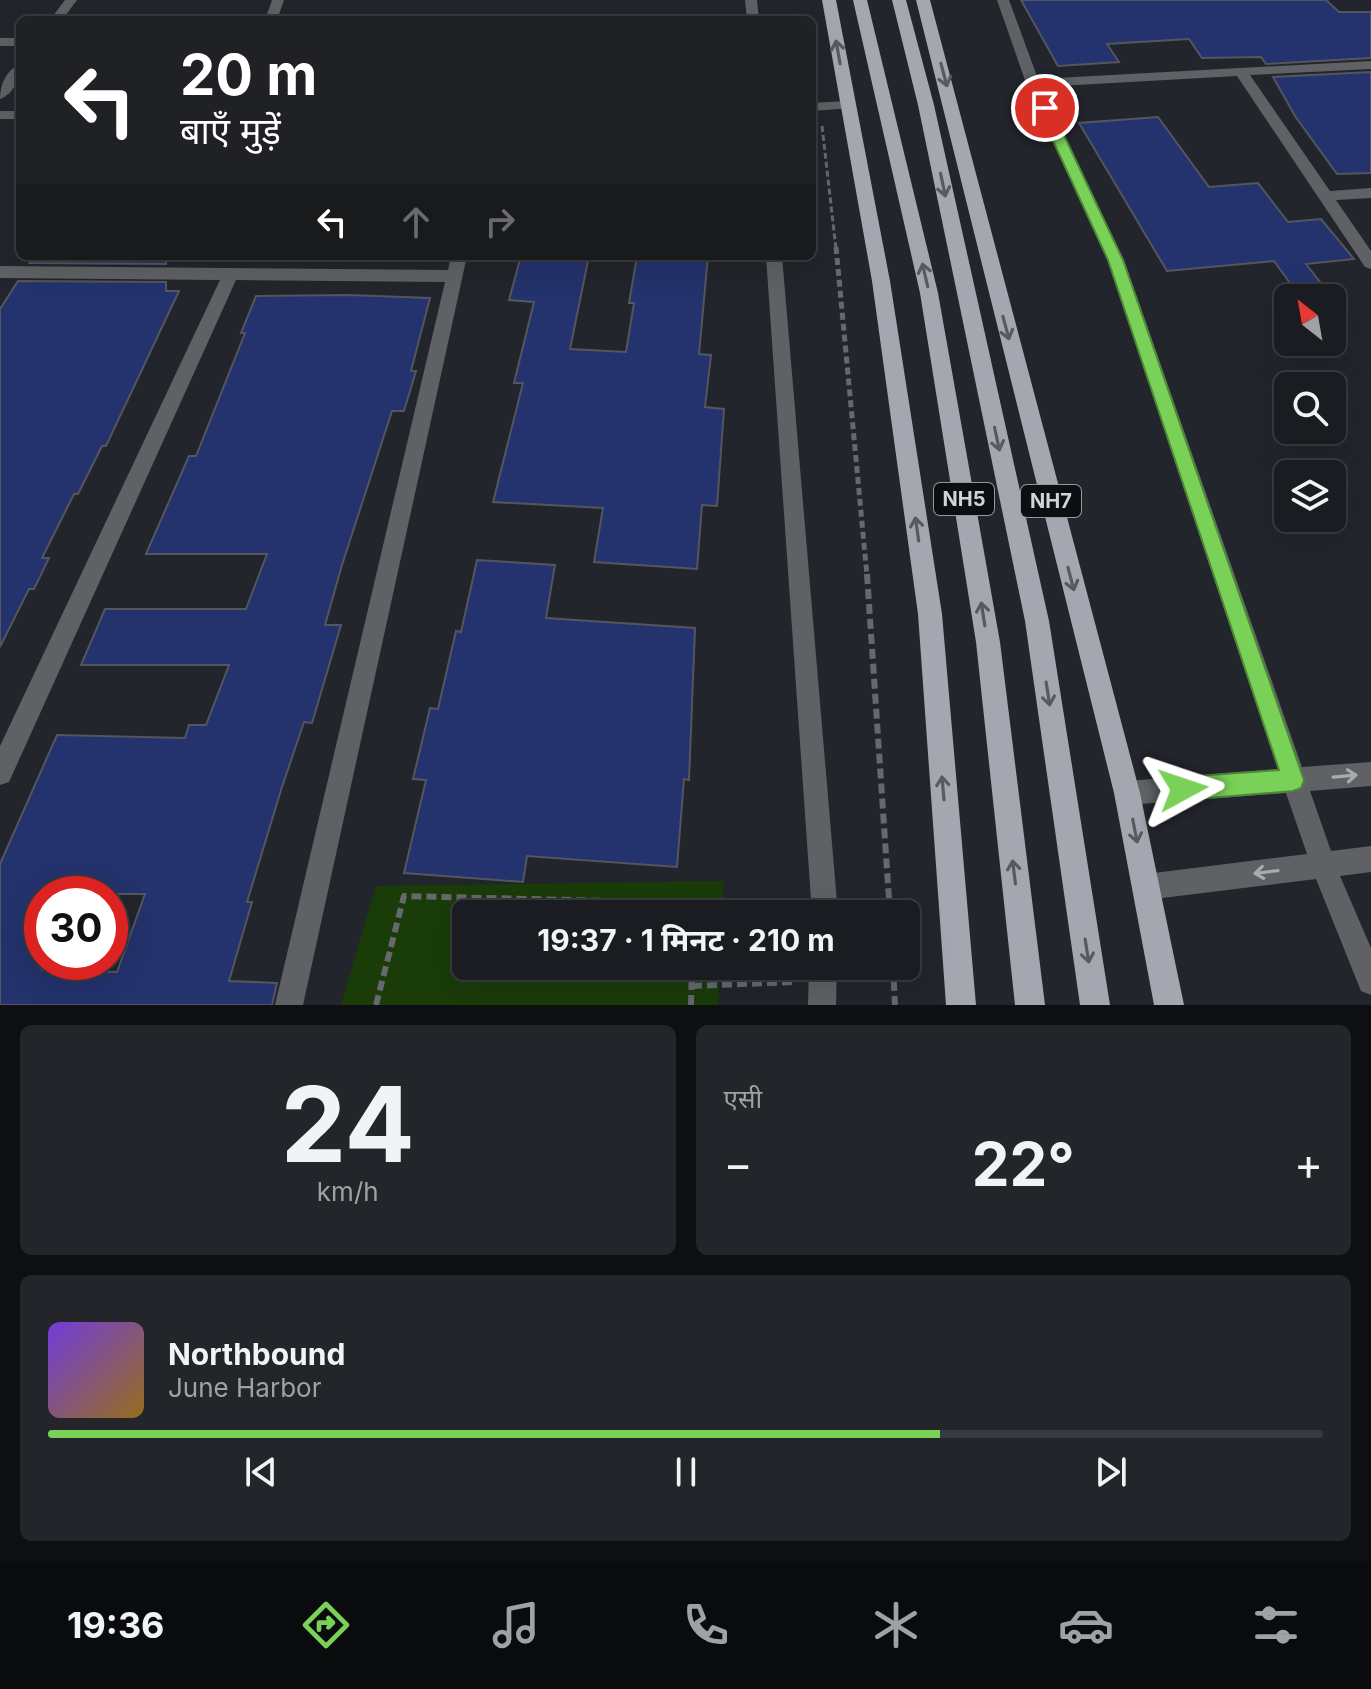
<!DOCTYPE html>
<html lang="hi">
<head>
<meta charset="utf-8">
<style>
	:root { --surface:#1a1c21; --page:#23252a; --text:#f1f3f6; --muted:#9fa1a5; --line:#383a3f; --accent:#79d157 }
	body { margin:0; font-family:Inter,"Noto Sans Devanagari",sans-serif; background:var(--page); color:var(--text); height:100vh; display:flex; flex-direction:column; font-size:30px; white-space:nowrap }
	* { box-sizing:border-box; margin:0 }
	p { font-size:26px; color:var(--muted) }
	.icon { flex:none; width:44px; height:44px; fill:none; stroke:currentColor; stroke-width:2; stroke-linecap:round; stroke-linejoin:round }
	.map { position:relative; height:1005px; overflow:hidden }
	.side { display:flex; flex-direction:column; gap:20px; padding:20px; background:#0e0f12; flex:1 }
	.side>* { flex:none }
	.hud { position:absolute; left:16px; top:16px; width:800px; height:244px; border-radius:12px; box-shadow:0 8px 32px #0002,0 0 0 2px var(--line); background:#202124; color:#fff; overflow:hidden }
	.needle { width:52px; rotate:329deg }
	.tools { position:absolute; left:1274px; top:284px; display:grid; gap:16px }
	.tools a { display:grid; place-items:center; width:72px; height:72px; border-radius:12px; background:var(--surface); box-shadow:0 8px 32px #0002,0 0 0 2px var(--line); font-size:40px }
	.speed { position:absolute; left:24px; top:876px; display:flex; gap:16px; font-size:40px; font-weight:700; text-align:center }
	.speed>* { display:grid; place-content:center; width:104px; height:104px; border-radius:50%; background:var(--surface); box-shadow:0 8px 32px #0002,0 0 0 2px var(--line); line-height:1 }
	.speed .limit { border:12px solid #d22; background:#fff; color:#111 }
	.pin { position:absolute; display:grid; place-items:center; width:68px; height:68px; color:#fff; margin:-34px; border:4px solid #fff; border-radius:50%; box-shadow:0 2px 8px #0007 }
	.me { position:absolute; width:88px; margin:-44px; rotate:85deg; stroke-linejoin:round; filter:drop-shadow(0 0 6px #0008) }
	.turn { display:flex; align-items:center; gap:28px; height:168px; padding:0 32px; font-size:36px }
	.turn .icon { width:104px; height:104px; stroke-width:2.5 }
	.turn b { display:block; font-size:56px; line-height:68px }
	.lanes { display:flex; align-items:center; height:76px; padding:0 32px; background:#0003; justify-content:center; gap:40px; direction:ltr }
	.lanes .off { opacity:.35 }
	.big { font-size:60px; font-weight:700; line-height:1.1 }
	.side .card { flex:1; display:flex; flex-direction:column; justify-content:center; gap:12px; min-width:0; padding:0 28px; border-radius:12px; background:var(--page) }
	.side .dial { align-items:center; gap:0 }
	.dial b { font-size:104px; line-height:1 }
	.song { display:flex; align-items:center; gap:24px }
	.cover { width:96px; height:96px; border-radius:12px; background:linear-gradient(135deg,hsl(260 70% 55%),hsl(40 70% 35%)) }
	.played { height:8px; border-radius:4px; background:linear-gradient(90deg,var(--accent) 70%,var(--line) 70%) }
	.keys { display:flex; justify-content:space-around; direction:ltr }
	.heat { display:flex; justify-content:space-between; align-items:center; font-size:44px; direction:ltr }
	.side .tiles { flex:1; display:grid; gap:20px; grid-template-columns:1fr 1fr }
	.card:last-child { grid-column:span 2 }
	.trip { position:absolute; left:452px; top:900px; width:468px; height:80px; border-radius:12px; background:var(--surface); box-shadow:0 8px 32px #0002,0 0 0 2px var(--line); font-weight:700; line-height:80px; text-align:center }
	.tab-bar { display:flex; height:128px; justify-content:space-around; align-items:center; background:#0a0b0d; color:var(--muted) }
	.tab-bar .icon { width:56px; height:56px }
	.tab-bar .selected { color:var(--accent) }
	.tab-bar b { font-size:36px; color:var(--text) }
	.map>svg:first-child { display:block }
	.green { fill:#193c09 }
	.building { fill:#24326d; stroke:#53565e; stroke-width:2; fill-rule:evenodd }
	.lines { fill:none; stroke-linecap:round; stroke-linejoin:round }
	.path-far2 { stroke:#66686e; stroke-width:3; stroke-dasharray:6 3; stroke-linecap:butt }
	.path-far1 { stroke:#66686e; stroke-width:5; stroke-dasharray:7 4; stroke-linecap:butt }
	.path { stroke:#66686e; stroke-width:6; stroke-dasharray:10 5; stroke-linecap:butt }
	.minor { fill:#5f6164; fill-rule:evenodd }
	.tertiary { fill:#5f6164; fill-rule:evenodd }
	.trunk { fill:#a4a7b0; fill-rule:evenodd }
	.oneway { stroke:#585a60 }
	.oneway2 { stroke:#a9abaf }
	.route { fill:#79d157; stroke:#4f8839; stroke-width:2 }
	.labels { text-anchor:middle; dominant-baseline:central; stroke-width:8; stroke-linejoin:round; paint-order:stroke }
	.shield { fill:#0d0e11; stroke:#96989c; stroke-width:2 }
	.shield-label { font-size:20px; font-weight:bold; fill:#d1d3d7 }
</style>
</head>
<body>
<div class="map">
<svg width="1371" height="1005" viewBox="0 0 1371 1005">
	<rect width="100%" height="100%" fill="#23252c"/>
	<!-- green -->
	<path class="green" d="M724 881 722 914H466V966H720L718 1005H341L376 886Z"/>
	<!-- building -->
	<path class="building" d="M1021 0H1326L1339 12H1371V58L1266 64 1261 57 1202 58 1189 39 1107 44 1119 62 1058 66Z
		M1371 72V173L1337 174 1295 116 1273 77Z
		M1158 117 1209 187 1258 183 1288 222 1321 219 1354 259 1306 264 1324 287 1295 290 1274 261 1167 271 1079 123Z
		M35 256H166V264L30 263Z
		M521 256H589L570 349 626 352 634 303H629L637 256H708L699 354 711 355 705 407 724 409 717 506 702 505 697 569 594 562 603 508 493 502 523 383H514L534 302 509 300Z
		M18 281 166 282V291H179L106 446H102L78 494H74L42 558H49L34 589H29L0 647V309Z
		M349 295 430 298 411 371H416L404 411H392L342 565 325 625H341L312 723 304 722 281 790 247 902H252L229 981 277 983 272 1005H0V864L57 735 185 738 189 725H206L229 665H81L105 609H246L267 554H146L189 456H196L245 333H241L256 296ZM42 894H145L117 972 42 970Z
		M477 560 555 565 546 618 695 628 689 780 684 779 677 867 527 856 523 882 404 873 426 780 413 779 430 708 438 709 456 631 461 632Z"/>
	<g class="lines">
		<!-- path-far2 -->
		<path class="path-far2" d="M822 126 836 249"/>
		<!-- path-far1 -->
		<path class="path-far1" d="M836 247 867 576"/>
		<!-- path -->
		<path class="path" d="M867 574 890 914
			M893 966 895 1005
			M692 986 794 982
			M376 1005 404 896 693 903V914
			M691 1005 692 966"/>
		<!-- minor -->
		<path class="minor" d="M65 0H77L62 20H50Z
			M272 0H284L277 20H265Z
			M745 0H757L759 20H747Z
			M997 0H1009L1038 79 1371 61V69L1250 75 1330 191 1371 188V198L1336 200 1371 251V269L1365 267 1237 76 1041 87 1124 260 1302 767 1371 762V786L1310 791 1331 851 1371 846V872L1340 876 1371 948V995L1361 991 1316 879 1146 900 1137 896 1133 887 1137 878 1146 874 1307 854 1286 793 1127 805 1118 802 1115 793 1118 784 1127 781 1278 769 1108 260 1026 83Z
			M0 38H20V46H0Z
			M20 64C20 78 14 94 0 99 0 85 6 70 20 64Z
			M451 256H467L303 1005H275L445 282 236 280 9 782 0 785V746L220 280 0 278V266L448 270Z
			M766 256H782L838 914H812Z
			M809 966H837L836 1005H808Z"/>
		<!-- tertiary -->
		<path class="tertiary" d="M847 101 854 105 852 108 812 111V103Z
			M0 111H20V119H0Z"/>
		<!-- trunk -->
		<path class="trunk" d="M822 0H836L890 281 942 614 976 1005H946L918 614 872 281Z
			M853 0H867L938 293 1000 642 1045 1005H1015L976 642 920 293Z
			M892 0H906L934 105 1049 621 1110 1005H1080L1025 621 918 105Z
			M916 0H930L1140 793 1184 1005H1154L1114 793Z"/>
	</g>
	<!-- one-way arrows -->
	<defs><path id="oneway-shaft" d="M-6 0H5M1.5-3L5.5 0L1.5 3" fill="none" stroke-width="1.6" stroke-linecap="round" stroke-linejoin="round" transform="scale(2)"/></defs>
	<g class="oneway">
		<use href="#oneway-shaft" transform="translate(838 52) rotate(-100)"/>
		<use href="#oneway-shaft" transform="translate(944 75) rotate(75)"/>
		<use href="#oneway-shaft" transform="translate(943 185) rotate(78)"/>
		<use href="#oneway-shaft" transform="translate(925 275) rotate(-103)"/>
		<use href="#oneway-shaft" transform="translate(1006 328) rotate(75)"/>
		<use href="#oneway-shaft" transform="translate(997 439) rotate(78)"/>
		<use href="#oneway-shaft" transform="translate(917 529) rotate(-98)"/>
		<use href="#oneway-shaft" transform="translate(1071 579) rotate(75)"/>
		<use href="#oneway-shaft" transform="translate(983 614) rotate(-99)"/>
		<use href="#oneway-shaft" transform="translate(1048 694) rotate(81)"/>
		<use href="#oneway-shaft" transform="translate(943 788) rotate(-95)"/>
		<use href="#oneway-shaft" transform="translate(1135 831) rotate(79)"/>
		<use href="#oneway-shaft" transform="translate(1014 872) rotate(-97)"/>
		<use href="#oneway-shaft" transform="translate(1087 951) rotate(81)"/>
	</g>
	<g class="oneway2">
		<use href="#oneway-shaft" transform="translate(1345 776) rotate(-5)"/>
		<use href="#oneway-shaft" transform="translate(1266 872) rotate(173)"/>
	</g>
	<!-- route -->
	<path class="route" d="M1040 106 1051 108 1123 260 1304 780 1301 788 1293 791 1183 800 1175 796 1171 789 1175 781 1183 777 1279 770 1108 260 1038 108Z"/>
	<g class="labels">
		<!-- shield labels -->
		<g class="shield">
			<rect x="934" y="483" width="60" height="32" rx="6"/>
			<rect x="1021" y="485" width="60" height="32" rx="6"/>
		</g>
		<g class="shield-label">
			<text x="964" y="499">NH5</text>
			<text x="1051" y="501">NH7</text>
		</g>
	</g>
</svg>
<div class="tools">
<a><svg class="needle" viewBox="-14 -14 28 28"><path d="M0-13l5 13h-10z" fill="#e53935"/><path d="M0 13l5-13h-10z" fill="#9fa1a5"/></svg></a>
<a><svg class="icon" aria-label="search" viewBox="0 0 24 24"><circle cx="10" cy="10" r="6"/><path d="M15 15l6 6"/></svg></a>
<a><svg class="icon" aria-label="layers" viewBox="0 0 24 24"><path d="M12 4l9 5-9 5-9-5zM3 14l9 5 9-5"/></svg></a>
</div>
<div class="speed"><div class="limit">30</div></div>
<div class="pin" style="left:1045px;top:108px;background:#d93025"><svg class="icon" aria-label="arrive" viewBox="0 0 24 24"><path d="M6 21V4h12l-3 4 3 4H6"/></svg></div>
<svg class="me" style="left:1183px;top:789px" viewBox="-20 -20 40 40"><path d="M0-17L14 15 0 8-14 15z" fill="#79d157" stroke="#fff" stroke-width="4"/></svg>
<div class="trip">19:37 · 1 मिनट · 210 m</div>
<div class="hud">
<div class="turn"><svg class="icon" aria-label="left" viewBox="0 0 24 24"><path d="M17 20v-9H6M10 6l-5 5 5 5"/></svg><div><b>20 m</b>बाएँ मुड़ें</div></div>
<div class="lanes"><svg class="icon" aria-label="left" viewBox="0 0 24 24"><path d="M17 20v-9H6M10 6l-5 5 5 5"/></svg><svg class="icon off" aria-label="ahead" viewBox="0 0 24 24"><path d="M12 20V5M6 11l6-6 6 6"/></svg><svg class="icon off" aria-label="right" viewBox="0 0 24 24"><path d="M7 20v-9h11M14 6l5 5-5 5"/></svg></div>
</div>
</div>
<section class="side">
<div class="tiles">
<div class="card dial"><b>24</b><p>km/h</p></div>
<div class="card"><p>एसी</p>
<div class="heat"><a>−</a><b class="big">22°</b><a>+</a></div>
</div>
<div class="card">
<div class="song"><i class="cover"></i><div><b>Northbound</b><p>June Harbor</p></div></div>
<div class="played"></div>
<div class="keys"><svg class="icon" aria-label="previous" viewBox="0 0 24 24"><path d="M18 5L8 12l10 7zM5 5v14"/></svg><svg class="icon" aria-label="pause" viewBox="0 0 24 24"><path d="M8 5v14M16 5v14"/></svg><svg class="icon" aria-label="next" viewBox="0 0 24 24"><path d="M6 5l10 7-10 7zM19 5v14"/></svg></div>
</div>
</div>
</section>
<nav class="tab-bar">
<b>19:36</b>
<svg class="icon selected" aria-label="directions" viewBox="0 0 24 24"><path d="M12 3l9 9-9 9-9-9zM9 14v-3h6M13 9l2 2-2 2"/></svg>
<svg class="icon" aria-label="music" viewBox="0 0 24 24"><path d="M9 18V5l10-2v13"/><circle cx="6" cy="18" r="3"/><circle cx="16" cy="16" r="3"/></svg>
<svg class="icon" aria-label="phone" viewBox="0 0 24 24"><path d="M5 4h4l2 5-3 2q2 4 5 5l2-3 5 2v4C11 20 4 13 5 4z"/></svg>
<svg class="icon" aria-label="climate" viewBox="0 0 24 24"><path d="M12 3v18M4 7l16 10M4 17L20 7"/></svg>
<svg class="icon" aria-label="car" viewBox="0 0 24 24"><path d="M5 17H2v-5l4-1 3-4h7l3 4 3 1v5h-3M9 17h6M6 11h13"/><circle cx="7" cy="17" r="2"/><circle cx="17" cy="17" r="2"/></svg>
<svg class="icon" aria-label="filters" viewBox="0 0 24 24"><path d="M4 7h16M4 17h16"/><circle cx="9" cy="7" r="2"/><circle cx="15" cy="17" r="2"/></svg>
</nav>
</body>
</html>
